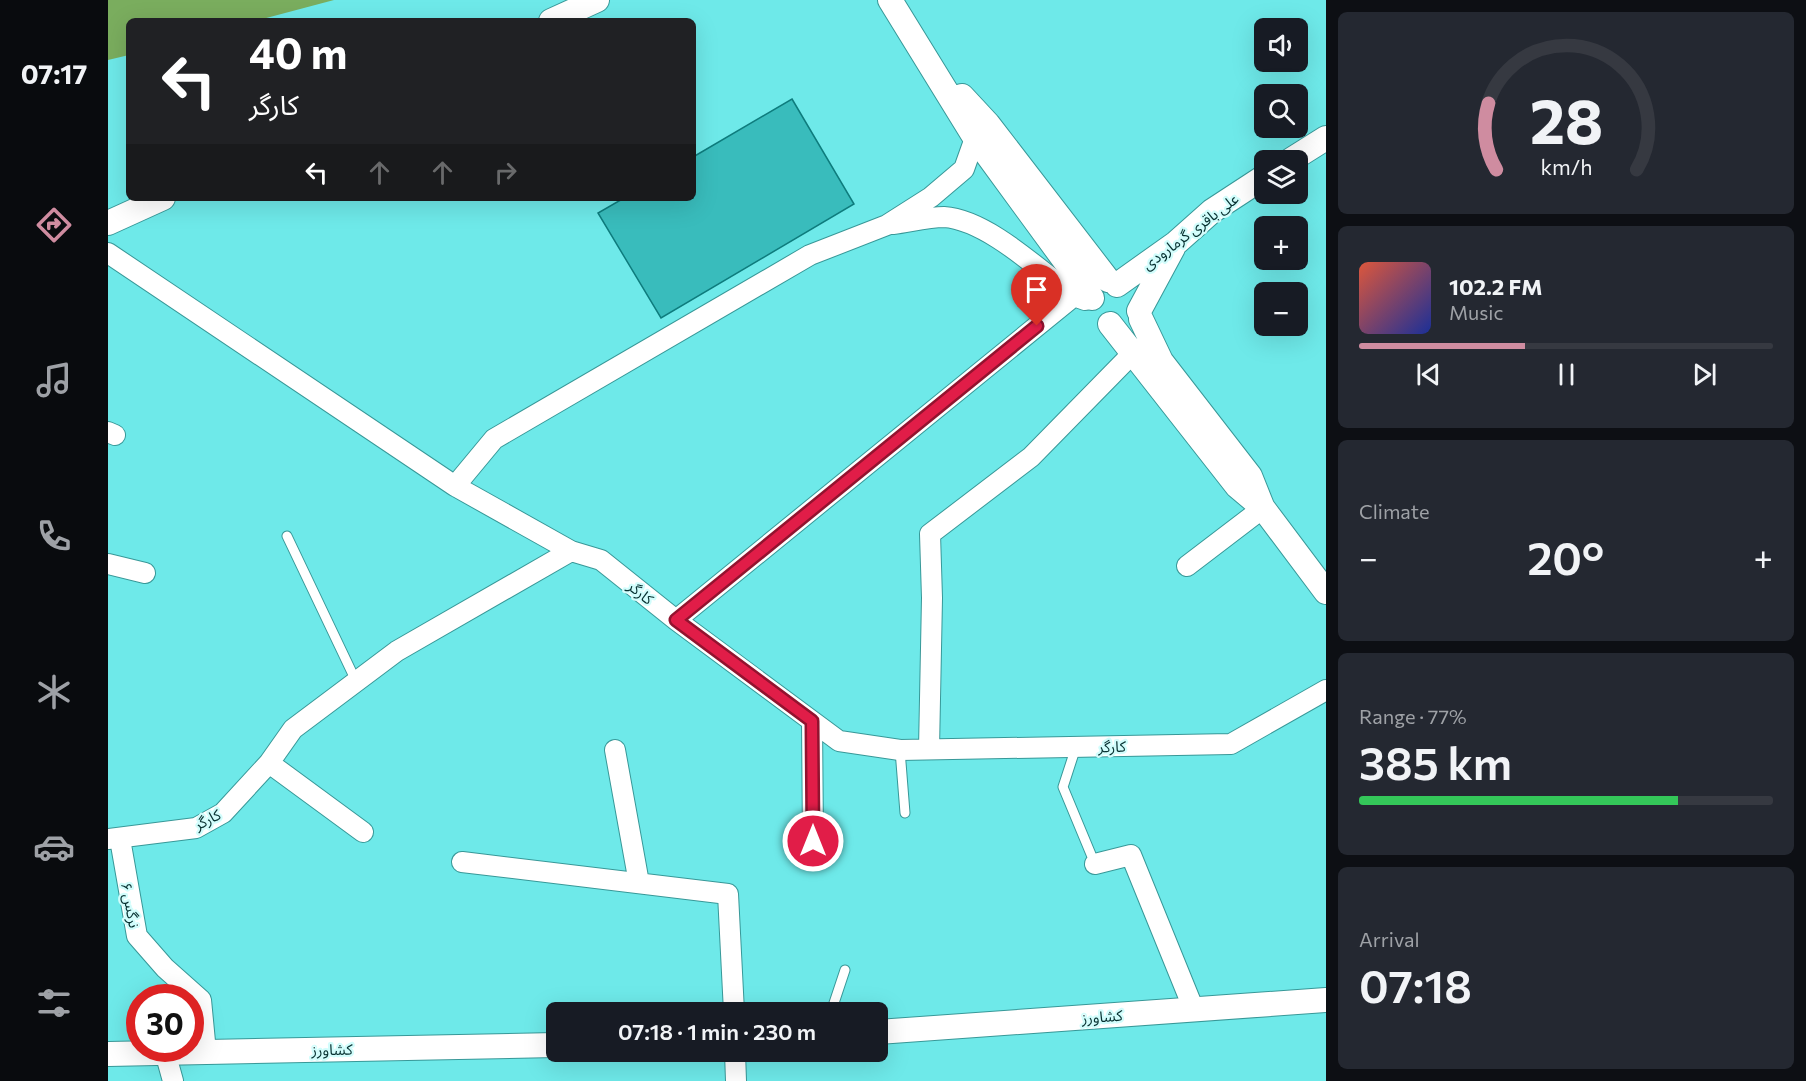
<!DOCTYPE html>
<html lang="en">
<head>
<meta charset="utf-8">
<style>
	:root { --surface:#171b24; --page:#242831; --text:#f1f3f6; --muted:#9ea1a6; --line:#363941; --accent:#cf8ca0 }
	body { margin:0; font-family:Commissioner,"Noto Sans Arabic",sans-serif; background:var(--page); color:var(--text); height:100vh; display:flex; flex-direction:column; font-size:22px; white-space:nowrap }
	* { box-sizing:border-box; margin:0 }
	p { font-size:20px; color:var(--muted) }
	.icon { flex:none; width:33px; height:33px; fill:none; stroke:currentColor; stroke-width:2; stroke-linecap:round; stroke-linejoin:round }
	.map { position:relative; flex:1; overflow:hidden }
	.details { display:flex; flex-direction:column; gap:12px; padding:12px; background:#0d0f14; width:480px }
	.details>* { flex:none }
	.guide { position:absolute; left:18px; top:18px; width:570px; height:183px; border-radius:9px; box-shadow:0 6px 24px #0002; background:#202124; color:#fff; overflow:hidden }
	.buttons { position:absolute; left:1146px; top:18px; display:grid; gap:12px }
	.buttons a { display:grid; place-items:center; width:54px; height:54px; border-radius:9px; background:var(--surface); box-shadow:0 6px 24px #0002; font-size:30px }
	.speed { position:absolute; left:18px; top:984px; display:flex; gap:12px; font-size:30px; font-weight:700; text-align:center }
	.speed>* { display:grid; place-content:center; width:78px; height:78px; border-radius:50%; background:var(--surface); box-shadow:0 6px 24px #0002; line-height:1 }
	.speed .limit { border:9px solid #d22; background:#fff; color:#111 }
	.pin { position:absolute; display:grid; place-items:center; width:51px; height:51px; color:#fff; margin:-62px -26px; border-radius:50% 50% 50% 0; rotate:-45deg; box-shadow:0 0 6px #0007 }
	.pin .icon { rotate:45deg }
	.me { position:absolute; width:66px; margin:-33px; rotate:0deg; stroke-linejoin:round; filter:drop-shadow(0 0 4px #0008) }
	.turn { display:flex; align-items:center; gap:21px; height:126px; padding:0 24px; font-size:27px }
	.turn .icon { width:78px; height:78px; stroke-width:2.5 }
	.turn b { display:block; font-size:42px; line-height:51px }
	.lanes { display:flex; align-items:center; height:57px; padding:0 24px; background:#0003; justify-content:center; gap:30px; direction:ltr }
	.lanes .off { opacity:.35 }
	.big { font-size:45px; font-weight:600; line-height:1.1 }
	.details .tile { flex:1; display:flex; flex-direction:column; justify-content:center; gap:9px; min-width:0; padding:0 21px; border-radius:9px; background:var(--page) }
	.details .dial { align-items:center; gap:0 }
	.dial svg { height:156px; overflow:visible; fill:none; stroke:var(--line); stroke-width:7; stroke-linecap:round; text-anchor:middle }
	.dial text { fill:var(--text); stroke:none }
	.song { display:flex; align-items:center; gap:18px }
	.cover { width:72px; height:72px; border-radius:9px; background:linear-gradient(135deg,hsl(10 70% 55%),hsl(230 70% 35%)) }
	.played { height:6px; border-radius:3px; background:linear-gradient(90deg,var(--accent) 40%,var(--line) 40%) }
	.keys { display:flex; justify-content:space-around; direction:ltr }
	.heat { display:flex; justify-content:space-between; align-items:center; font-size:33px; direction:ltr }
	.charge { height:9px; border-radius:4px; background:linear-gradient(90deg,#34c759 77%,var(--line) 0) }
	.trip { position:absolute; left:438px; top:1002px; width:342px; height:60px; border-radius:9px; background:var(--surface); box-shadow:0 6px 24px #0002; font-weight:600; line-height:60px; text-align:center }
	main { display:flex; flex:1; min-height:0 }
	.menu { display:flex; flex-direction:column; width:108px; justify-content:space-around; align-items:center; background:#090b0e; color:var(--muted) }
	.menu .icon { width:42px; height:42px }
	.menu .active { color:var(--accent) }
	.menu b { font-size:27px; color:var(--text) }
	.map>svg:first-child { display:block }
	.water { fill:#7aad5e }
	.building { fill:#39bcbc; stroke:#0e7c7d; stroke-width:1.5 }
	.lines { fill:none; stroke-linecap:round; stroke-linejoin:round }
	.service-casing { stroke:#389898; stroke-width:11 }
	.minor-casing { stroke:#389898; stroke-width:22 }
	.tertiary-casing { stroke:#389898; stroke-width:26 }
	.service { stroke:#fff; stroke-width:9 }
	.minor { stroke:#fff; stroke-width:20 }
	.tertiary { stroke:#fff; stroke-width:24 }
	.route-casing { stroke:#92132f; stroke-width:15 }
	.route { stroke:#e11d48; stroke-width:10 }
	.labels { text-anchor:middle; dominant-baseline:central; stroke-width:4.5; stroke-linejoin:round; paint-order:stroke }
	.street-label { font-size:15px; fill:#073131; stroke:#d2fdfc }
</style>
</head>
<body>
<main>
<nav class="menu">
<b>07:17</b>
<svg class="icon active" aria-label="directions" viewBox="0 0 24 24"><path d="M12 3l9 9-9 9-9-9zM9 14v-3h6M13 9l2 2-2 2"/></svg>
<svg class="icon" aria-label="music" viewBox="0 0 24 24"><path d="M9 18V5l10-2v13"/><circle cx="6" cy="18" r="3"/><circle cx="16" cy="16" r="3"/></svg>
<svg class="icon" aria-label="phone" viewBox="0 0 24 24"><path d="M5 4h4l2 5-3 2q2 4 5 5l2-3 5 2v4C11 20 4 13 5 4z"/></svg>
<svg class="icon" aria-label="climate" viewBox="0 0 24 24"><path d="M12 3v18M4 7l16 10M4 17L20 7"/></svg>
<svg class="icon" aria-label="car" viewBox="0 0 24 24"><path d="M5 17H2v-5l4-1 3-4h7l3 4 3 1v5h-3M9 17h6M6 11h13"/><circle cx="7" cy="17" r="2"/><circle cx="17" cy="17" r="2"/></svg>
<svg class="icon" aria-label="filters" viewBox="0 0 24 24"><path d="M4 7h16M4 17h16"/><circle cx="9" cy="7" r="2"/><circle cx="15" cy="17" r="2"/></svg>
</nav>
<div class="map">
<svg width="1218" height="1081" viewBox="0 0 1218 1081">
	<rect width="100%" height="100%" fill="#6ee9e9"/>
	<!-- water -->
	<path class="water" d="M0 0H226L147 21H21V55L0 60Z"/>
	<!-- building -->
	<path class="building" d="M684 99 746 204 553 318 490 213 516 198H585V157Z"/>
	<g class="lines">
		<defs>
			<path id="service" d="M179 536 248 681
				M968 747 955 787 987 864
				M792 750 797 813
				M723 1012 737 970"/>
			<path id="minor" d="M785 224C801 222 820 217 836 217 880 220 932 271 966 296L977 300
				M0 253 347 486
				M0 432 7 435
				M463 551 347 486 386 439 702 255 779 225 823 197 856 169 867 138
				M0 564 37 573
				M1079 566 1155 508
				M568 620 966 296
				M704 721 705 841
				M821 749 824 598 822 534 923 457 1024 354
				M507 750 531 883
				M161 763 255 832
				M0 839 88 828 115 813 161 763 185 729 289 651 463 551 493 560 568 620 731 741 792 750 1123 744 1218 690
				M12 839 29 936 57 968 93 1000 98 1052
				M354 862 620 894 626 1012
				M987 864 1023 855 1086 1010
				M57 1052 65 1081
				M627 1052 628 1081"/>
			<path id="tertiary" d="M782 0 867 138 984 298
				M443 21 489 0
				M854 96 880 124 1000 280
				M1183 160 1218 138
				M0 223 55 198
				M1009 285 1068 243 1104 211 1156 177
				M1031 311 1065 248
				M1033 319 1053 361 1142 476 1154 506
				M1002 324 1129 486 1155 508 1218 592
				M770 1032 1218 1000
				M0 1054 448 1045"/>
		</defs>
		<!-- service casing -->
		<use href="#service" class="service-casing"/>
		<!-- minor casing -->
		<use href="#minor" class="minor-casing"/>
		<!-- tertiary casing -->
		<use href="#tertiary" class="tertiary-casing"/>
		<!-- service -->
		<use href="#service" class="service"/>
		<!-- minor -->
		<use href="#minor" class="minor"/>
		<!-- tertiary -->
		<use href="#tertiary" class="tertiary"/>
	</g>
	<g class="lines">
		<defs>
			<path id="route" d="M705 841 704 721 568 620 929 326"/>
		</defs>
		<!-- route casing -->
		<use href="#route" class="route-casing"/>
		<!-- route -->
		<use href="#route" class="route"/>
	</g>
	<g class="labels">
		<!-- street labels -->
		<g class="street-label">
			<text transform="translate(1082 231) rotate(-37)">علی باقری گرمارودی</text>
			<text transform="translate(533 592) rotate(39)">کارگر</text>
			<text transform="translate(1004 746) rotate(-1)">کارگر</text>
			<text transform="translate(99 819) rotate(-27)">کارگر</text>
			<text transform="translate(23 905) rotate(79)">نرگس ۶</text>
			<text transform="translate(994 1016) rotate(-4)">کشاورز</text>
			<text transform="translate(224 1049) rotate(-1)">کشاورز</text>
		</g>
	</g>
</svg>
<div class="buttons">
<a><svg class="icon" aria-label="sound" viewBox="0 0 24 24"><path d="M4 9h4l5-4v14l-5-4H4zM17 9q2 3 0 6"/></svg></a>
<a><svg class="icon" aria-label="search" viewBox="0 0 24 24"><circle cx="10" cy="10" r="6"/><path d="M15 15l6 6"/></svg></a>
<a><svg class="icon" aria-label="layers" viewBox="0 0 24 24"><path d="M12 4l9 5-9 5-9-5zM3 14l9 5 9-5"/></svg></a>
<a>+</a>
<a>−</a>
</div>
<div class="speed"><div class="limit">30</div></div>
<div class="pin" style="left:929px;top:326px;background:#d93025"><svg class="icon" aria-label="arrive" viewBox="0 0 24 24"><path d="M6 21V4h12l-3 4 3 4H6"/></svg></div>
<svg class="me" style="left:705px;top:841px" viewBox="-20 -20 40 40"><circle r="17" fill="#e11d48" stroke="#fff" stroke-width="3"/><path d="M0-11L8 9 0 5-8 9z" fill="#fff"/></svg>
<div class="trip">07:18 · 1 min · 230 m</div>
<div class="guide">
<div class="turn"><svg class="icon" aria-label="left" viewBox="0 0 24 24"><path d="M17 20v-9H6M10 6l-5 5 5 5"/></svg><div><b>40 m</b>کارگر</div></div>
<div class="lanes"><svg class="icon" aria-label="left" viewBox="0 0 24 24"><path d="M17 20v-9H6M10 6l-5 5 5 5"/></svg><svg class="icon off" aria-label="ahead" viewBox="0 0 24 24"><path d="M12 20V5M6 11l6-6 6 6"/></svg><svg class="icon off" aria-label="ahead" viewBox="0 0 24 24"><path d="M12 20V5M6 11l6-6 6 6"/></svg><svg class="icon off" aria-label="right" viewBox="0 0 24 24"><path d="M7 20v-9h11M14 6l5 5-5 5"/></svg></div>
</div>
</div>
<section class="details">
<div class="tile dial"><svg viewBox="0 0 100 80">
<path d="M14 69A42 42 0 1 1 86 69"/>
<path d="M14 69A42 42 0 0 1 10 35" stroke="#cf8ca0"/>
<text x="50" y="56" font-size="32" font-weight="700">28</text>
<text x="50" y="72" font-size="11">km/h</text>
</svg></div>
<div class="tile">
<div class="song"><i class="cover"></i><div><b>102.2 FM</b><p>Music</p></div></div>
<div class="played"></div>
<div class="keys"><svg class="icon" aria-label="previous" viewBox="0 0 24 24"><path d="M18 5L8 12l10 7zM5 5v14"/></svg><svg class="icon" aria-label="pause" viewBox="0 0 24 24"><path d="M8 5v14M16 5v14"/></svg><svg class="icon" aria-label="next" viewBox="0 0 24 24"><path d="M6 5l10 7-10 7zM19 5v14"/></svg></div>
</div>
<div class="tile"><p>Climate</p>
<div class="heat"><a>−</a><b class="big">20°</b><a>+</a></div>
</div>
<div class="tile"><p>Range · 77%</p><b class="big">385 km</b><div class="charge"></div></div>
<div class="tile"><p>Arrival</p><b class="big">07:18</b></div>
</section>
</main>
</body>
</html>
